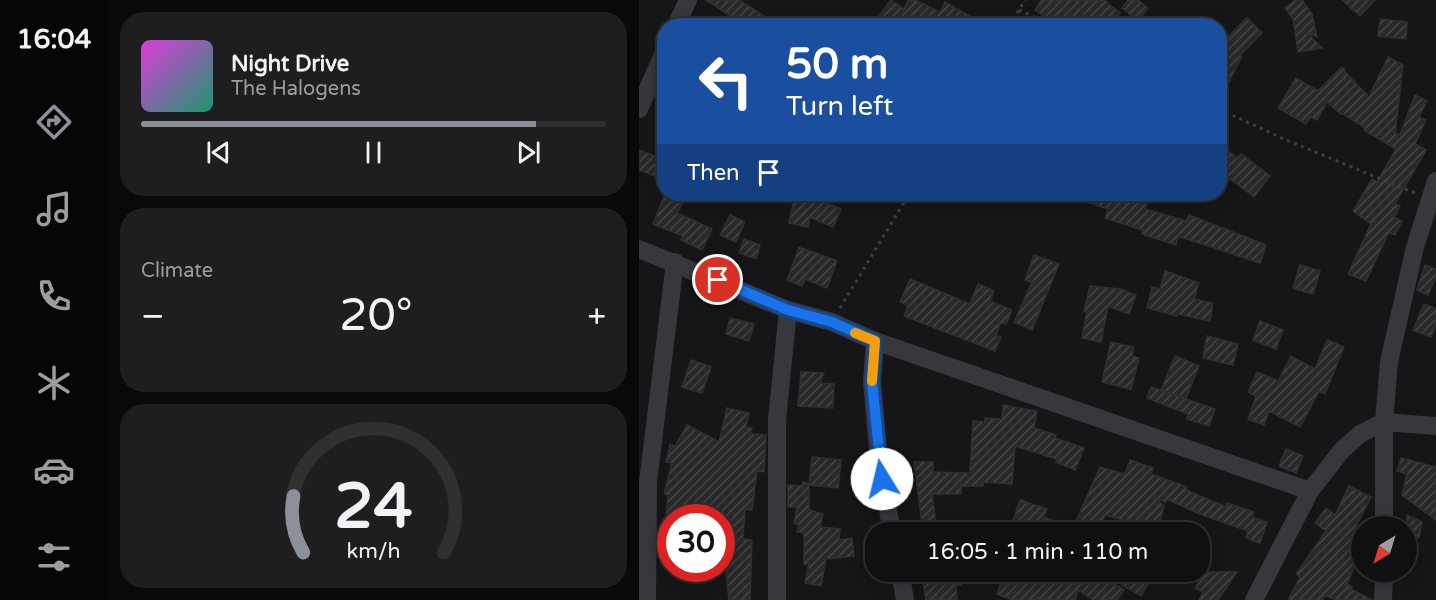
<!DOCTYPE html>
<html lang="en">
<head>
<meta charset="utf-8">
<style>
	:root { --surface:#101012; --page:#1e1e20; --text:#f1f3f6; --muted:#9c9d9f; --line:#303032; --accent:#8c9099 }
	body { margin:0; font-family:"Varela Round",sans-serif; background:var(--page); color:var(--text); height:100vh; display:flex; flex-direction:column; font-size:22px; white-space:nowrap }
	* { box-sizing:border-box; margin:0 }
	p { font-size:20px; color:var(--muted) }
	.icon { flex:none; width:33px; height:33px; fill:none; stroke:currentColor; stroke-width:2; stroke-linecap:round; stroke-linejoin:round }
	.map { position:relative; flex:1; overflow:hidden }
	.side { display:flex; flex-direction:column; gap:12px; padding:12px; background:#09090a; width:531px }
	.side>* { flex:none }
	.guide { position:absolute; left:18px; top:18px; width:570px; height:183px; border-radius:24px; box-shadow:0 3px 15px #0003,0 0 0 2px var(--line); background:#1a4fa0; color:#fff; overflow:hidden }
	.needle { width:39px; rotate:218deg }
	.buttons { position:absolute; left:712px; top:516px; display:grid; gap:12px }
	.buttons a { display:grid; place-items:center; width:66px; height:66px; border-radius:50%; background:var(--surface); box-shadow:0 3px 15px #0003,0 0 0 2px var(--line); font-size:30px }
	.speed { position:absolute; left:18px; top:504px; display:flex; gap:12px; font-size:30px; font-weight:700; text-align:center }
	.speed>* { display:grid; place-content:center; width:78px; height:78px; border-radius:50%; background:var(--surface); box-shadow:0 3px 15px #0003,0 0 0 2px var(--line); line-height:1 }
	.speed .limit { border:9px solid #d22; background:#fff; color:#111 }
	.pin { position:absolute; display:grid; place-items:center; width:51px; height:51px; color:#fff; margin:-26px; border:3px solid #fff; border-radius:50%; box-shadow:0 2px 6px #0007 }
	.me { position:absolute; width:66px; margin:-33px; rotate:351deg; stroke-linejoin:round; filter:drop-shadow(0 0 4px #0008) }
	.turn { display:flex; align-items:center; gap:21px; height:126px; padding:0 30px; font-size:27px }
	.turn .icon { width:78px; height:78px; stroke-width:2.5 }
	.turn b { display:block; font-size:42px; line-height:51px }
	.then { display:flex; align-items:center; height:57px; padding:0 30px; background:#0003; gap:12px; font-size:22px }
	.big { font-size:45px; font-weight:600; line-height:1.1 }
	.side .tile { flex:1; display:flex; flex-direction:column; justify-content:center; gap:9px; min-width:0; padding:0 21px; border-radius:24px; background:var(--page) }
	.side .dial { align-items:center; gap:0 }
	.dial svg { height:156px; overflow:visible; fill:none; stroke:var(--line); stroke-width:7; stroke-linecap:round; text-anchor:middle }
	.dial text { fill:var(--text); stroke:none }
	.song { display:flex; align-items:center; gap:18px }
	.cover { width:72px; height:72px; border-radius:9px; background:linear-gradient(135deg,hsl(300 70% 55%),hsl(160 70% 35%)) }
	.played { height:6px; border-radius:3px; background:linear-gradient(90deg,var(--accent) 85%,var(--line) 85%) }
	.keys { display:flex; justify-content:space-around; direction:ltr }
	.heat { display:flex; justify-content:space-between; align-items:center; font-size:33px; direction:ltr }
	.trip { position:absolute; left:226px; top:522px; width:345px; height:60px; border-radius:24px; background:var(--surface); box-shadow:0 3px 15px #0003,0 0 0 2px var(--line); font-weight:600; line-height:60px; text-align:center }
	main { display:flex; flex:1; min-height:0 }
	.menu { display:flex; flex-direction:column; width:108px; justify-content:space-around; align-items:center; background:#060607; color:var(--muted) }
	.menu .icon { width:42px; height:42px }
	.menu .current { color:var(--accent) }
	.menu b { font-size:27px; color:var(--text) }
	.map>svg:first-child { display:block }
	.building { fill:url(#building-hatch); stroke:#303034; stroke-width:1.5 }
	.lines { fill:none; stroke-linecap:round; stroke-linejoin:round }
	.path { stroke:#3d3f44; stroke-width:3; stroke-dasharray:3 4.5; stroke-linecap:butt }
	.minor { stroke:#37383d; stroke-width:18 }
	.route-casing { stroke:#114b97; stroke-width:15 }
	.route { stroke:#1a73e8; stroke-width:10 }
	.slow { stroke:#f59e0b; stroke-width:10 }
</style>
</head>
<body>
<main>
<nav class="menu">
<b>16:04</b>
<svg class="icon current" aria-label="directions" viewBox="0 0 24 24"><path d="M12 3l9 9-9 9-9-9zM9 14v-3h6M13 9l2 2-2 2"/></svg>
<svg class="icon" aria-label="music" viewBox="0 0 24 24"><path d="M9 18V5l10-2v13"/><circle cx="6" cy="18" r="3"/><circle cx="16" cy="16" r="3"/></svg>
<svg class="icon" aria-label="phone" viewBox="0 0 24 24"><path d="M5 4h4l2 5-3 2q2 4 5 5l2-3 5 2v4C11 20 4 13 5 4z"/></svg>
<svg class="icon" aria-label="climate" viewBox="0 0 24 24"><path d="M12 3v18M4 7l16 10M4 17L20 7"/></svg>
<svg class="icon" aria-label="car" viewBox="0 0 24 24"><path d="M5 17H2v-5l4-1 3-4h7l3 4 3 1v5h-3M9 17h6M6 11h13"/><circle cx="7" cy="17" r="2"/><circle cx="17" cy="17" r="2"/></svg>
<svg class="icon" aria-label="filters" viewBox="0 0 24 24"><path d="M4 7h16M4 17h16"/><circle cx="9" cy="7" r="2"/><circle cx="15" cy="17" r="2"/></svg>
</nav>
<section class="side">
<div class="tile">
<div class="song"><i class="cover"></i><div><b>Night Drive</b><p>The Halogens</p></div></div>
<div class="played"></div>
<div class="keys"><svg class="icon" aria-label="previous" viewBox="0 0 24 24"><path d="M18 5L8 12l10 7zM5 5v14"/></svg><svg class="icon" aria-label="pause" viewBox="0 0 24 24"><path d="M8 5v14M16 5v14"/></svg><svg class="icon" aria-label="next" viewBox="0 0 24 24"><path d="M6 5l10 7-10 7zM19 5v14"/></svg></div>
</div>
<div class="tile"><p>Climate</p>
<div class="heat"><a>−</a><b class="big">20°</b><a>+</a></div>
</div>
<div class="tile dial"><svg viewBox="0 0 100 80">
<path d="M14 69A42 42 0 1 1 86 69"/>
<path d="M14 69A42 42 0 0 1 9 40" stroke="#8c9099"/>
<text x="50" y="56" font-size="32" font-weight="700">24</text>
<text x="50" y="72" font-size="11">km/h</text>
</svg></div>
</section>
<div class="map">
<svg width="797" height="600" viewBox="0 0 797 600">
	<defs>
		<pattern id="building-hatch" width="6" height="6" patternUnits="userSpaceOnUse" patternTransform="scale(1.5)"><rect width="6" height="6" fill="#29292c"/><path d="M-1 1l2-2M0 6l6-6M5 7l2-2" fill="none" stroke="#454548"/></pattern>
	</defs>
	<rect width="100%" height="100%" fill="#161618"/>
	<!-- building -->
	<path class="building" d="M67 0H100L141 26H107Z
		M252 0 265 9 269 0H276L301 12 306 2 348 26H233Z
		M402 0H465L481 13 472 26H457L442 15 437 26H420L396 10Z
		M489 0H499L509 8 499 20 483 8Z
		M656 0H663L673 14 678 37 667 32 683 48 659 52 654 19 646 8Z
		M703 0H736L721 16Z
		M608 18 623 33 601 55 603 56 590 82 580 77V37L586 40Z
		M741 19 768 22 767 39 739 36Z
		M749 57 764 65 756 134 761 135 776 95 788 101 780 117 787 120 776 144 787 150 756 204 761 206 755 217 763 221 756 235 750 232 727 281 709 274 732 224 714 211 733 179 738 182 757 149 725 130 726 128 703 113 702 114 688 102 678 120 671 117 667 124 639 108 657 78 679 91 703 67 706 69 705 71 730 97Z
		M580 143 598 158 602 154 631 176 615 197 586 175 589 171 580 164Z
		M0 150 26 160V180L0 170Z
		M26 194H49L38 213 73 229 63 250 42 240 44 236 14 224Z
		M156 194H165L202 209 194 227 171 217 169 227 150 223Z
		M430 194H491L509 199 506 209 547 221 550 215 627 245 621 263 539 236 537 245 503 234 504 230 466 218 469 209 430 196Z
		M91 215 106 222 97 242 81 235Z
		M105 239 121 245 117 259 100 253Z
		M160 247 198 261 188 288 166 279 163 286 148 280Z
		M395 255 420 264 393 330 375 322 393 282 386 280Z
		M661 265 681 271 674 294 654 288Z
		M786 265 797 269V277L789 295 778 290Z
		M526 271 560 283 555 299 574 303 571 321 539 314 538 316 508 308 513 287 521 289Z
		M271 279 331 304 339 284 355 291 351 301 373 310 367 324 361 323 357 336 362 337 356 351 265 316 269 305 261 302Z
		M451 286 481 289 497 295 490 314 469 306 462 342 443 338 448 312 445 311Z
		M785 304 797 309V325L792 337 774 330Z
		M91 318 115 324 110 341 87 334Z
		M621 321 644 330 637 349 614 340Z
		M568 336 599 344 594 365 564 358Z
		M688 340 705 347 686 394 680 391 661 427 630 411 625 425 609 419 617 396 609 392 618 372 639 381 652 356 676 369Z
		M472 342 495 347 493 356 500 358 492 389 463 382Z
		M536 356 560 366 547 398 522 390Z
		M52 360 72 367 63 393 43 387Z
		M162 372 185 373 181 383 195 384 194 408 159 406Z
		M512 387 576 409 570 426 548 419 549 414 508 398Z
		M364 405 398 411 395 428 417 435 416 438 445 448 436 470 417 462 418 459 376 446 373 484 344 482V486H322V494H293L298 532H284L275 462H294V472L331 473 334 421 346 422V418L363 419Z
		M88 408 110 413 107 427 113 428 111 434 127 435 125 472 118 471 113 510 106 509 104 539 113 540 111 600H90L87 569H82V518H27L29 495 25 494 33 463 27 462 31 445 36 446 48 425 80 442Z
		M647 449 664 456 657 473 640 466Z
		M173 457 202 460 199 488 170 485V510L184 514 181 527 201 529 200 540 213 538 215 556 187 559 182 586 166 583 170 564H165V533L158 532 160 525 155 523 158 507H149V485L163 486 164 482 170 484Z
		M762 458 797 467V520L763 495 768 474 758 471Z
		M491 460 514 468 512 474 548 487 547 490 587 507 588 503 615 512 613 517 628 522 621 543 607 538 609 531 558 513 528 499 527 502 515 498 525 506 519 532H490L495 523 466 515 460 532H370L381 500 408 509 405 517 434 528 461 467 486 474Z
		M710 486 732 497 717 526 723 529V549L708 584 713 587 712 589 733 600H697L686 595 683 600H649L661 577 657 574 687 531 676 523 687 508 696 515Z
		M768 515 783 522 780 538 768 536Z
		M282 572H320L322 585H317L318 600H287Z
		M366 572H396L409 576 410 572H447L466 581 468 579 485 590 478 600H454L439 590 436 600H373L358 594Z
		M491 572H516L502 596 483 585Z
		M565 572H598L579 600H560L564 592 556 588Z"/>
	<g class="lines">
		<!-- path -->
		<path class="path" d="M380 10 414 26
			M370 26 386 0
			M580 109 647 140 776 193
			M201 308 270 194"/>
		<!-- minor -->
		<path class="minor" d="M37 26 49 0
			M0 109 26 50
			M0 249 149 310 193 322 236 341 671 491
			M236 341 233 382 240 461 253 532
			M745 526V422L750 362 776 247 797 181
			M261 572 266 600
			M8 600 9 482 36 262
			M138 600V420L149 310
			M615 600 671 491 703 450 721 434 745 422 797 426
			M744 600 745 572"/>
	</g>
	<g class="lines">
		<defs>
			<path id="route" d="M79 280 149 310 193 322 236 341 233 382 243 479"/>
		</defs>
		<!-- route casing -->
		<use href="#route" class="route-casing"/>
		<!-- route -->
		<use href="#route" class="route"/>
		<!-- slow -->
		<path class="slow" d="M216 333 236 341 233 381"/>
	</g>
</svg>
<div class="buttons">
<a><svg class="needle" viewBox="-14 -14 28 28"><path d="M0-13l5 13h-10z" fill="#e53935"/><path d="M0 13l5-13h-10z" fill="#9c9d9f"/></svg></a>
</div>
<div class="speed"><div class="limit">30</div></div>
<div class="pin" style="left:79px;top:280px;background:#d93025"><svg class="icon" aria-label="arrive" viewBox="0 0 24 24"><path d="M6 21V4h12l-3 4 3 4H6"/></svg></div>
<svg class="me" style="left:243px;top:479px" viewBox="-20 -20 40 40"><circle r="19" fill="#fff"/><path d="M0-13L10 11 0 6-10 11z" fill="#1a73e8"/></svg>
<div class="trip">16:05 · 1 min · 110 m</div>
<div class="guide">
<div class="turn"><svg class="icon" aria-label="left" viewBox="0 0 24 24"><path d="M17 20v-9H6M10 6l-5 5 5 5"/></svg><div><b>50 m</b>Turn left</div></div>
<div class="then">Then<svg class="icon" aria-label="arrive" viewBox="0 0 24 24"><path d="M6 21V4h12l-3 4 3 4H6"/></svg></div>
</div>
</div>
</main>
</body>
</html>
